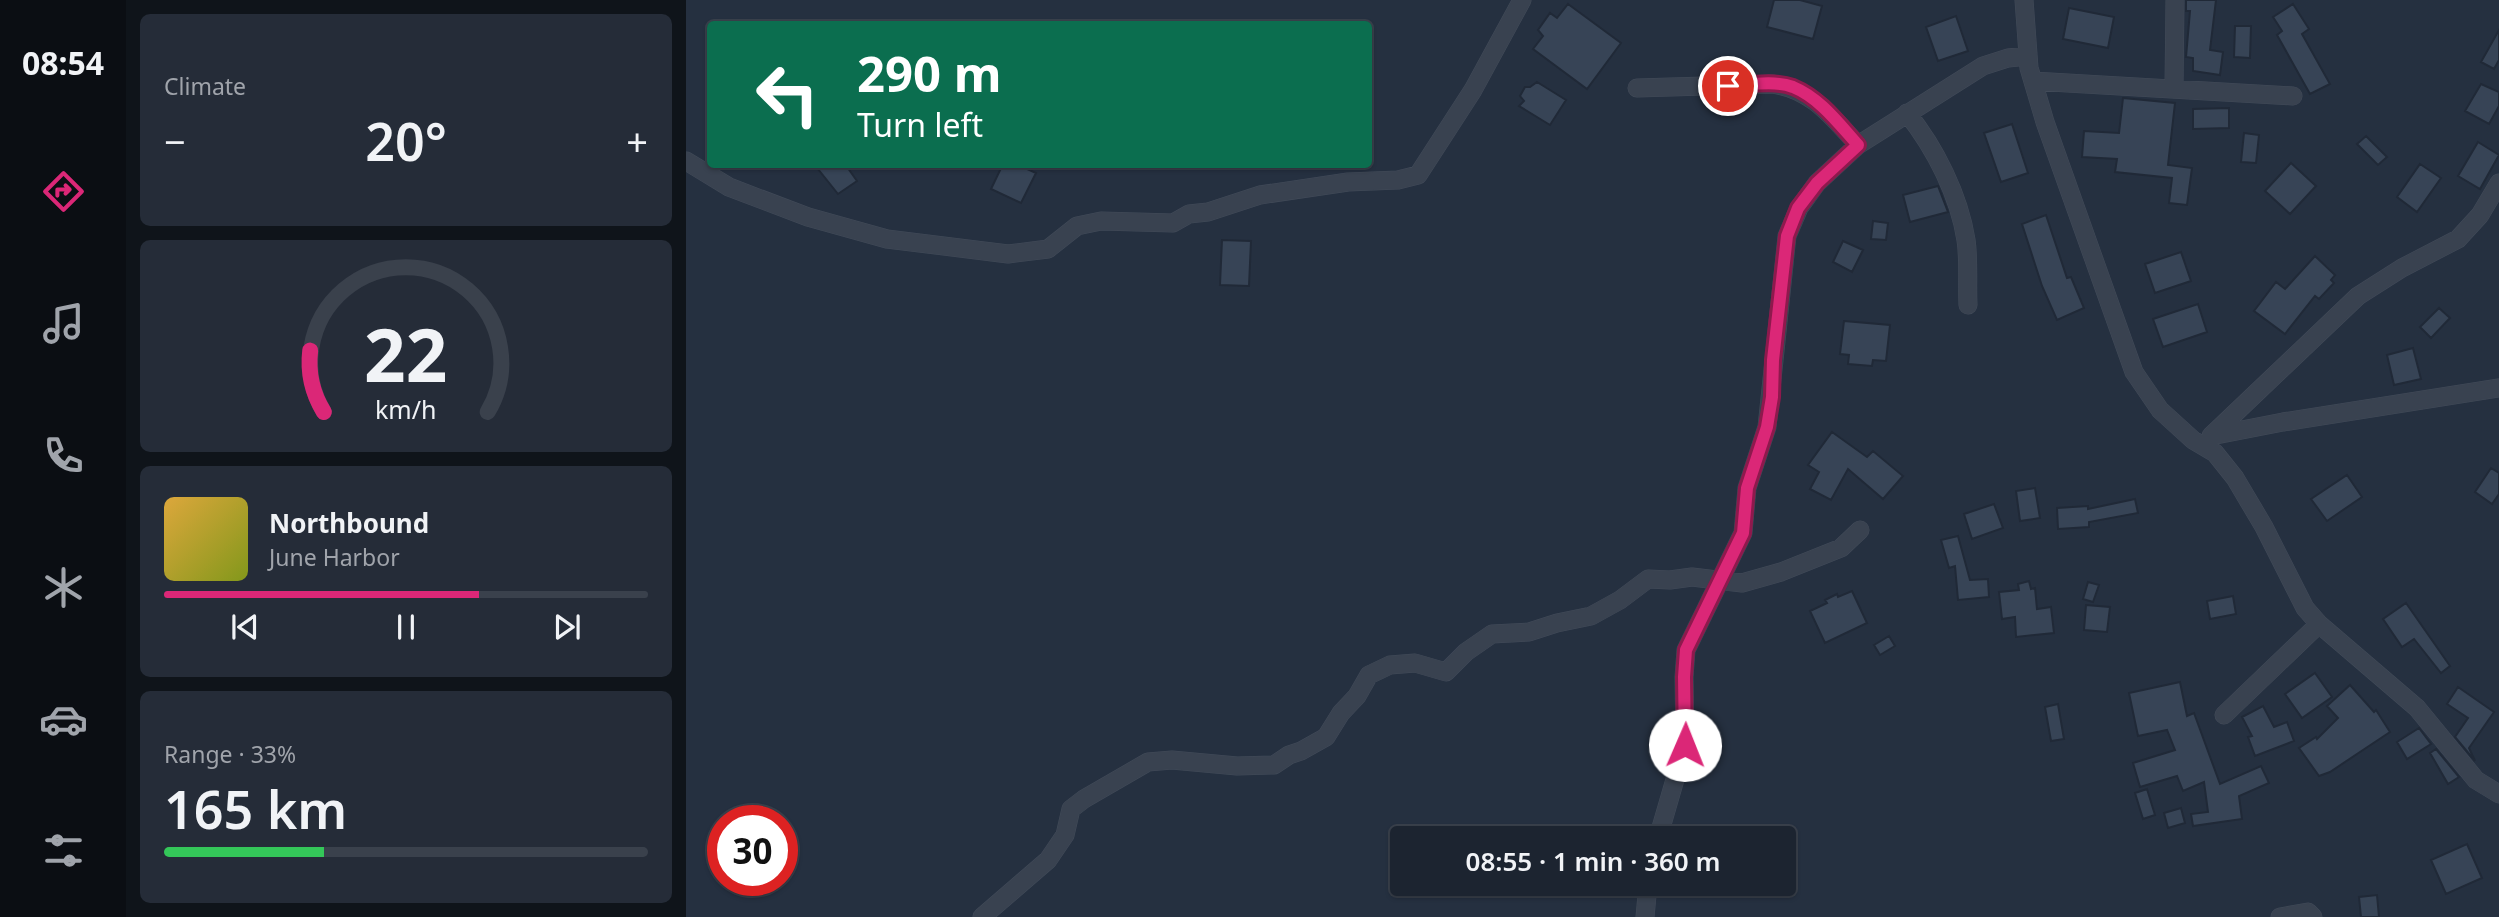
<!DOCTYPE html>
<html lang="en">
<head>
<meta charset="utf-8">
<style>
	:root { --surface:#1c2430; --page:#252c38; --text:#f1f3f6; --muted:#a0a4ab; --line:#3a414c; --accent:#db2777 }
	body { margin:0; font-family:"Noto Sans",sans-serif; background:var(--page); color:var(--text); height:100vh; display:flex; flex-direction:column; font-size:26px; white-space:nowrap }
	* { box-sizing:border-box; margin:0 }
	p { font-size:23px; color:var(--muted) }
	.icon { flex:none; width:38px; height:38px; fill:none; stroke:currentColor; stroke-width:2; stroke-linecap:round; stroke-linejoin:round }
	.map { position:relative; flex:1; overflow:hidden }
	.sheet { display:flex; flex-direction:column; gap:14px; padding:14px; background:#0f141a; width:560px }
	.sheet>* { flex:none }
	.guide { position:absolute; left:21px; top:21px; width:665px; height:147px; border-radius:7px; box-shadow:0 2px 5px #0004,0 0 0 2px var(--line); background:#0b6e4f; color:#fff; overflow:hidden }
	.speed { position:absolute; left:21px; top:805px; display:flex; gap:14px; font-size:35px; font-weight:700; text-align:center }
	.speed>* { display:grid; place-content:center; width:91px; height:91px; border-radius:50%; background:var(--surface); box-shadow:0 2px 5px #0004,0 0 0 2px var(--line); line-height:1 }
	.speed .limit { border:10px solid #d22; background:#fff; color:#111 }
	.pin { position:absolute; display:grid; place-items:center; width:60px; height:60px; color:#fff; margin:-30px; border:4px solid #fff; border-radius:50%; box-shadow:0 2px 7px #0007 }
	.me { position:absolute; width:77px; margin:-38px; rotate:1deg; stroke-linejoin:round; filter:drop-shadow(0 0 5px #0008) }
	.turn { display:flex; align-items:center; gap:24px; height:147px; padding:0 35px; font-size:32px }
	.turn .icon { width:91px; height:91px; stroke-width:2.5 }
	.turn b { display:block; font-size:49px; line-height:60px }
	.big { font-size:52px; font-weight:600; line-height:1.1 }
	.sheet .card { flex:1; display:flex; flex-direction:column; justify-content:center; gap:10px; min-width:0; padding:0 24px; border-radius:10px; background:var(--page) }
	.sheet .dial { align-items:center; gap:0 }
	.dial svg { height:182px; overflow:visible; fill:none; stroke:var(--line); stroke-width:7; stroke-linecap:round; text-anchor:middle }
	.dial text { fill:var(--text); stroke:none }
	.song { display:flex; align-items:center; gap:21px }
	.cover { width:84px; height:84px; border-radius:10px; background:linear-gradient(135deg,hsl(40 70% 55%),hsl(70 70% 35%)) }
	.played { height:7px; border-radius:4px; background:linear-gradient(90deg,var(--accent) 65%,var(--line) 65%) }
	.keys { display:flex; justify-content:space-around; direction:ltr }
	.heat { display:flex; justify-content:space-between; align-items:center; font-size:38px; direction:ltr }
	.charge { height:10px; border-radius:5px; background:linear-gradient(90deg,#34c759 33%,var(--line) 0) }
	.trip { position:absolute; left:704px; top:826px; width:406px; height:70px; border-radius:7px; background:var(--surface); box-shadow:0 2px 5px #0004,0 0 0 2px var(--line); font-weight:600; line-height:70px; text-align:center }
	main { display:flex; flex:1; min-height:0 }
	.menu { display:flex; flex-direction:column; width:126px; justify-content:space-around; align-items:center; background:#0b0e13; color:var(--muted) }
	.menu .icon { width:49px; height:49px }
	.menu .current { color:var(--accent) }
	.menu b { font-size:32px; color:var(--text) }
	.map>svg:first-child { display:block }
	.building { fill:#374456; stroke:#202937; stroke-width:2 }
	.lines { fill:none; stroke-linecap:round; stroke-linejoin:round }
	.street-casing { stroke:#424b59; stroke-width:19 }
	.street { stroke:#394250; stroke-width:18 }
	.route-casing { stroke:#8e194d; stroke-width:18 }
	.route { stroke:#db2777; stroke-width:12 }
</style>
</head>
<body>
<main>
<nav class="menu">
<b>08:54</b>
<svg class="icon current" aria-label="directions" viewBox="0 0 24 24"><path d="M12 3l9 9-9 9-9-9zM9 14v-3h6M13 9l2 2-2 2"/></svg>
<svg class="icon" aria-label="music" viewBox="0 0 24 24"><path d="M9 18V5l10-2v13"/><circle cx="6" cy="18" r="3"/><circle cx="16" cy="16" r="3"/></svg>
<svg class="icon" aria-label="phone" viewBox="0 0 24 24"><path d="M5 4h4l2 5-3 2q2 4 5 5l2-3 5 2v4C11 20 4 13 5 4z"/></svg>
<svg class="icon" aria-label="climate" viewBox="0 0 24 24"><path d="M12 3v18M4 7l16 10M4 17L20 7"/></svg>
<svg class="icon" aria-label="car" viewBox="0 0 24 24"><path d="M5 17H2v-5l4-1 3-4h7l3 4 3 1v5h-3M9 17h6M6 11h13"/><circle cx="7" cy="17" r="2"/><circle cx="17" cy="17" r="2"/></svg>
<svg class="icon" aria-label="filters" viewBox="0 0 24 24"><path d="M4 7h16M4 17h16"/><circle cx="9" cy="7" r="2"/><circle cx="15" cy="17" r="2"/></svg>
</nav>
<section class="sheet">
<div class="card"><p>Climate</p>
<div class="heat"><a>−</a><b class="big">20°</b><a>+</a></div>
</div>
<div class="card dial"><svg viewBox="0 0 100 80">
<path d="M14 69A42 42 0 1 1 86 69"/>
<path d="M14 69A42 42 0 0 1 8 42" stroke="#db2777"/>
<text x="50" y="56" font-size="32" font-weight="700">22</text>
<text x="50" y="72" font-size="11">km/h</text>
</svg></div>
<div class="card">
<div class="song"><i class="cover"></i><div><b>Northbound</b><p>June Harbor</p></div></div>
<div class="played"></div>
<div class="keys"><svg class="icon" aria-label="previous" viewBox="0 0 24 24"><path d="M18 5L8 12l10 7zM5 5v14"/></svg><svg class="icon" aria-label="pause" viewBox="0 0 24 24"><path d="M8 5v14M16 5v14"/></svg><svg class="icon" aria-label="next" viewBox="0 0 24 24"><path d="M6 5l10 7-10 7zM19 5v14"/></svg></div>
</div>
<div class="card"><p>Range · 33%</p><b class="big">165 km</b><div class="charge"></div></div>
</section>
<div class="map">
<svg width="1813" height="917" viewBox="0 0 1813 917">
	<rect width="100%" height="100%" fill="#253040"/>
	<!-- building -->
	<path class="building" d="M1088 0H1114L1136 6 1127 39 1081 27Z
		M1500 0H1530L1524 50 1537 52 1534 75 1507 71V58L1500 57 1504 11H1500Z
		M882 4 935 43 901 89 847 49 857 36 852 30 864 13 871 18Z
		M1607 4 1623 29 1616 34 1644 84 1624 94 1591 35 1596 31 1587 17Z
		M1383 8 1428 17 1422 48 1377 39Z
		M1270 16 1282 51 1252 61 1240 27Z
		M1549 26H1565L1564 58 1548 57Z
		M1813 30V60L1808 69 1795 62Z
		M851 82 880 100 864 125 833 106 838 101 834 96 839 87H844Z
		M1795 84 1813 92V106L1803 124 1779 111Z
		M1437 98 1489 103 1482 165 1506 168 1501 205 1483 203 1486 178 1429 172 1431 159 1396 157 1398 131 1433 133Z
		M1543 108V128L1507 129V109Z
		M1326 124 1342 173 1315 182 1298 133Z
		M1558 133 1573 135 1570 163 1555 162Z
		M1680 136 1701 157 1692 165 1671 144Z
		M1792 142 1813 155 1794 189 1772 176Z
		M1605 163 1630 186 1604 214 1579 191Z
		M128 164H159L171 181 152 194Z
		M317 164H330L350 173 335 203 305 189Z
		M1734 164 1755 178 1731 212 1711 197Z
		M1252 186 1262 212 1224 222 1217 195Z
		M1360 215 1381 278 1385 277 1398 308 1371 320 1356 286 1336 224Z
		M1187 221 1202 223 1200 240 1185 239Z
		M536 240 565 241 563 286 534 285Z
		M1157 241 1177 250 1166 272 1147 262Z
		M1495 252 1505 281 1469 293 1459 264Z
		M1629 256 1649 275 1645 280 1648 283 1633 299 1629 296 1599 334 1568 311 1590 282 1599 289Z
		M1512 304 1521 332 1477 347 1467 319Z
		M1753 308 1764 318 1745 338 1734 327Z
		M1158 321 1204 325 1200 361 1187 360 1186 366 1162 364 1163 355 1154 354Z
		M1727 348 1735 379 1708 385 1701 355Z
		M1146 432 1181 457 1187 451 1217 476 1197 499 1162 469 1145 500 1124 489 1133 472 1122 465Z
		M1805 468 1813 473V494L1806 504 1789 492Z
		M1661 475 1676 497 1641 521 1625 499Z
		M1349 488 1354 518 1334 521 1330 491Z
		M1449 499 1452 513 1403 522V527L1372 529 1371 508 1402 506V509Z
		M1308 504 1317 528 1286 539 1278 514Z
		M1272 536 1284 580 1302 579 1303 597 1272 600 1269 566 1263 568 1255 540Z
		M1343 581 1345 589 1349 588 1351 609 1365 607 1368 633 1330 637 1329 617 1316 619 1313 592 1333 590 1332 584Z
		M1402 582 1413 585 1407 602 1397 599Z
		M1166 591 1181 623 1139 643 1124 611 1141 603 1139 600 1151 594 1152 597Z
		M1547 596 1550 614 1524 619 1521 601Z
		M1720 603 1764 666 1755 673 1728 639 1716 647 1697 619Z
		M1400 605 1424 607 1421 632 1398 630Z
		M1203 636 1209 646 1194 655 1188 645Z
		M1629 673 1646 697 1616 718 1599 694Z
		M1494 682 1501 716 1508 713 1534 784 1575 766 1583 783 1553 796 1556 819 1507 826 1505 814 1522 812 1518 782 1497 791 1491 776 1454 787 1447 763 1489 750 1481 730 1452 736 1443 693Z
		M1664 685 1688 712 1690 710 1704 732 1644 772 1633 776 1613 748 1630 737 1631 739 1652 718 1641 706Z
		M1772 687 1808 712 1783 748 1789 761 1769 737 1782 718 1761 704Z
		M1372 704 1378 739 1365 741 1359 707Z
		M1577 706 1588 727 1601 722 1608 741 1569 756 1562 737 1566 736 1556 717Z
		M1733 728 1745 744 1721 759 1711 742Z
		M1750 749 1773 777 1762 784 1744 753Z
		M1461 789 1469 815 1457 819 1449 793Z
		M1495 808 1499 823 1482 828 1478 813Z
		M1781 844 1796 878 1760 894 1745 860Z
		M1691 895 1693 917H1675L1673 897Z"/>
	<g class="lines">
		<defs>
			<path id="street" d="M1338 0 1343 68 1359 122 1448 372 1474 410 1507 440 1529 453 1549 478 1578 527 1619 608 1633 624 1731 708 1790 780 1813 794
				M1347 81 1607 96
				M951 88 1086 84C1126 89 1146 117 1172 145
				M1488 88 1489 0
				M1221 113C1249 148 1273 195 1280 240 1283 260 1281 283 1282 305
				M0 161 43 187 122 217 201 239 322 254 362 249 391 226 415 221 487 223 503 214 522 212 574 195 662 182 712 180 732 175 787 90 836 0
				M1525 436 1672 296 1716 268 1772 239 1794 215 1813 183
				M1525 436 1597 422 1813 388
				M1538 715 1633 624
				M972 838 999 745 998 677 1000 650 1057 533 1061 488 1081 427 1101 236 1113 208 1131 183 1172 145 1297 66 1322 58 1342 56
				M296 917 362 860 379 835 385 809 398 799 462 762 486 760 551 766 588 765 603 755 615 751 640 737 655 713 671 696 683 675 704 665 729 663 760 672 780 652 806 634 843 632 871 623 905 616 934 600 962 579 984 580 1006 577 1056 583 1095 572 1155 548 1174 530
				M959 917 962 884
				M1594 917 1622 912 1627 917"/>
		</defs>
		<!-- street casing -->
		<use href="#street" class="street-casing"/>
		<!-- street -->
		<use href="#street" class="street"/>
	</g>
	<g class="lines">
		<defs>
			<path id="route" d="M999 745 998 677 1000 650 1057 533 1061 488 1081 427 1086 397 1087 360 1101 236 1112 208 1131 183 1172 145C1153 124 1134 98 1107 87 1088 80 1062 85 1042 86"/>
		</defs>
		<!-- route casing -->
		<use href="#route" class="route-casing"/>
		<!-- route -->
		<use href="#route" class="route"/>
	</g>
</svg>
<div class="speed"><div class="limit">30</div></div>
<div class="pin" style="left:1042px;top:86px;background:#d93025"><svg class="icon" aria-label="arrive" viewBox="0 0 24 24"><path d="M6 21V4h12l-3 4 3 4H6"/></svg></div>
<svg class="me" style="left:999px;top:745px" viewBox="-20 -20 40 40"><circle r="19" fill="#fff"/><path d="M0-13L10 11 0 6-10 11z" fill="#db2777"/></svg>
<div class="trip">08:55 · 1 min · 360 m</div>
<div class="guide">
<div class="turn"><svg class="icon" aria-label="left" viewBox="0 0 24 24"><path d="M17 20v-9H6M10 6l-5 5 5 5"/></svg><div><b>290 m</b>Turn left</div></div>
</div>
</div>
</main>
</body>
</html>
